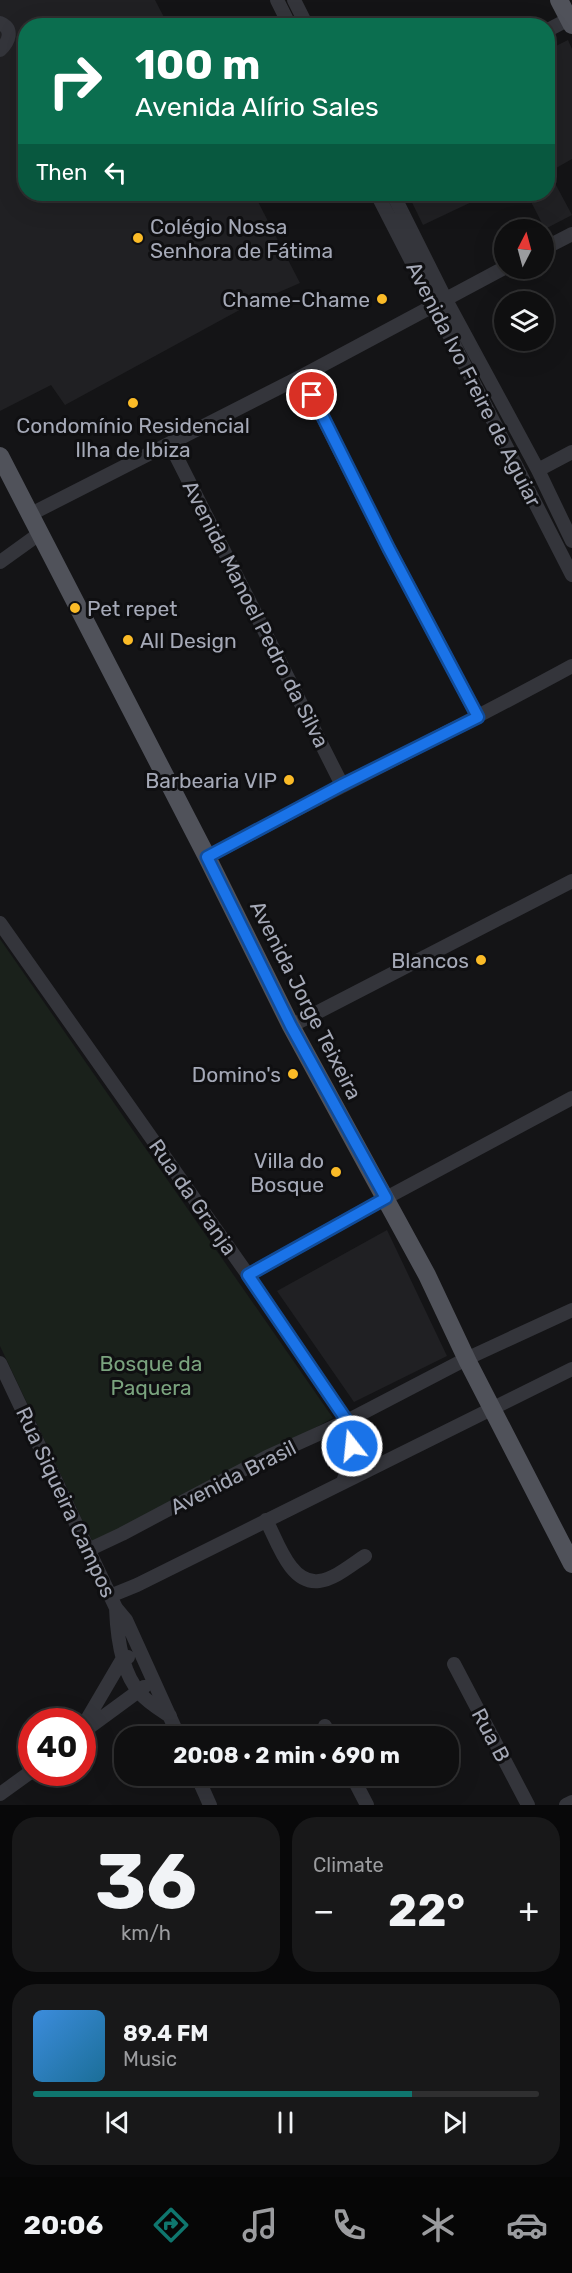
<!DOCTYPE html>
<html lang="en">
<head>
<meta charset="utf-8">
<style>
	:root { --surface:#0f0f10; --page:#181819; --text:#f1f3f6; --muted:#9b9c9f; --line:#2f2f30; --accent:#0f766e }
	body { margin:0; font-family:Rubik,sans-serif; background:var(--page); color:var(--text); height:100vh; display:flex; flex-direction:column; font-size:22px; white-space:nowrap }
	* { box-sizing:border-box; margin:0 }
	p { font-size:20px; color:var(--muted) }
	.icon { flex:none; width:33px; height:33px; fill:none; stroke:currentColor; stroke-width:2; stroke-linecap:round; stroke-linejoin:round }
	.map { position:relative; height:1805px; overflow:hidden }
	.side { display:flex; flex-direction:column; gap:12px; padding:12px; background:#080809; flex:1 }
	.side>* { flex:none }
	.hud { position:absolute; left:18px; top:18px; width:537px; height:183px; border-radius:24px; box-shadow:0 6px 24px #0002,0 0 0 2px var(--line); background:#0b6e4f; color:#fff; overflow:hidden }
	.needle { width:39px; rotate:6deg }
	.controls { position:absolute; left:494px; top:219px; display:grid; gap:12px }
	.controls a { display:grid; place-items:center; width:60px; height:60px; border-radius:50%; background:var(--surface); box-shadow:0 6px 24px #0002,0 0 0 2px var(--line); font-size:30px }
	.speed { position:absolute; left:18px; top:1708px; display:flex; gap:12px; font-size:30px; font-weight:700; text-align:center }
	.speed>* { display:grid; place-content:center; width:78px; height:78px; border-radius:50%; background:var(--surface); box-shadow:0 6px 24px #0002,0 0 0 2px var(--line); line-height:1 }
	.speed .limit { border:9px solid #d22; background:#fff; color:#111 }
	.pin { position:absolute; display:grid; place-items:center; width:51px; height:51px; color:#fff; margin:-26px; border:3px solid #fff; border-radius:50%; box-shadow:0 2px 6px #0007 }
	.me { position:absolute; width:66px; margin:-33px; rotate:344deg; stroke-linejoin:round; filter:drop-shadow(0 0 4px #0008) }
	.turn { display:flex; align-items:center; gap:21px; height:126px; padding:0 18px; font-size:27px }
	.turn .icon { width:78px; height:78px; stroke-width:2.5 }
	.turn b { display:block; font-size:42px; line-height:51px }
	.then { display:flex; align-items:center; height:57px; padding:0 18px; background:#0003; gap:12px; font-size:22px }
	.big { font-size:45px; font-weight:700; line-height:1.1 }
	.side .tile { flex:1; display:flex; flex-direction:column; justify-content:center; gap:9px; min-width:0; padding:0 21px; border-radius:24px; background:var(--page) }
	.side .dial { align-items:center; gap:0 }
	.dial b { font-size:78px; line-height:1 }
	.song { display:flex; align-items:center; gap:18px }
	.cover { width:72px; height:72px; border-radius:9px; background:linear-gradient(135deg,hsl(210 70% 55%),hsl(200 70% 35%)) }
	.played { height:6px; border-radius:3px; background:linear-gradient(90deg,var(--accent) 75%,var(--line) 75%) }
	.keys { display:flex; justify-content:space-around; direction:ltr }
	.heat { display:flex; justify-content:space-between; align-items:center; font-size:33px; direction:ltr }
	.side .tiles { flex:1; display:grid; gap:12px; grid-template-columns:1fr 1fr }
	.tile:last-child { grid-column:span 2 }
	.trip { position:absolute; left:114px; top:1726px; width:345px; height:60px; border-radius:24px; background:var(--surface); box-shadow:0 6px 24px #0002,0 0 0 2px var(--line); font-weight:700; line-height:60px; text-align:center }
	.tabs { display:flex; height:96px; justify-content:space-around; align-items:center; background:#060606; color:var(--muted) }
	.tabs .icon { width:42px; height:42px }
	.tabs .selected { color:var(--accent) }
	.tabs b { font-size:27px; color:var(--text) }
	.map>svg:first-child { display:block }
	.built { fill:#202023 }
	.green { fill:#1a211b }
	.lines { fill:none; stroke-linecap:round; stroke-linejoin:round }
	.minor { stroke:#34353b; stroke-width:14 }
	.major { stroke:#50525a; stroke-width:18 }
	.route-casing { stroke:#114b97; stroke-width:15 }
	.route { stroke:#1a73e8; stroke-width:10 }
	.poi-dot { fill:#fbbb27; stroke:#0f0f11; stroke-width:2 }
	.labels { text-anchor:middle; dominant-baseline:central; stroke-width:6; stroke-linejoin:round; paint-order:stroke }
	.poi-label { font-size:21px; fill:#a5a9b7; stroke:#0f0f11; text-anchor:end }
	.street-label { font-size:21px; fill:#a5a9b7; stroke:#0f0f11 }
	.park-label { font-size:21px; fill:#7aa37e; stroke:#0f0f11 }
</style>
</head>
<body>
<div class="map">
<svg width="572" height="1805" viewBox="0 0 572 1805">
	<rect width="100%" height="100%" fill="#141416"/>
	<!-- built -->
	<path class="built" d="M0 0H155L168 25 26 26V194H254L300 283 245 307 65 405 51 385 0 411Z
		M568 40 572 49V159L549 172 572 215 545 229 527 194H548V50Z
		M408 194H478L480 198 423 225Z
		M387 1230 447 1356 354 1402 277 1291Z"/>
	<!-- green -->
	<path class="green" d="M0 939 333 1418 95 1547 0 1346Z"/>
	<g class="lines">
		<!-- minor -->
		<path class="minor" d="M277 0 290 26
			M294 0 307 26
			M0 23C14 29 9 42 0 50
			M548 30 569 19
			M377 194 572 575
			M393 194 445 298 538 470 572 541
			M543 249 572 234
			M302 376 389 549 478 717
			M170 444 342 785
			M538 470 572 452
			M29 515 302 376 504 268
			M0 562 39 534
			M207 857C328 792 451 732 572 666
			M0 923 248 1275 347 1421C354 1444 351 1460 343 1482
			M291 1026 572 881
			M248 1275 386 1198 572 1098
			M0 1363 116 1608 126 1620 179 1737
			M266 1520C277 1540 290 1585 319 1581 335 1579 351 1565 365 1556
			M88 1550 122 1534 267 1457 347 1421 466 1359 572 1310
			M110 1596 137 1585 572 1369
			M116 1608C117 1635 121 1672 140 1693 148 1703 159 1709 170 1716
			M454 1664 528 1805
			M325 1726 331 1737
			M82 1728 123 1658 128 1657
			M84 1731 144 1687
			M197 1776 210 1805
			M352 1776 367 1805
			M0 1794 32 1771
			M566 1805 572 1802"/>
		<!-- major -->
		<path class="major" d="M559 0 572 25
			M0 456 207 857 291 1026 427 1275 468 1362 572 1564"/>
	</g>
	<g class="lines">
		<defs>
			<path id="route" d="M312 395 389 549 478 717 342 785 207 857 291 1026 386 1198 248 1275 347 1421 352 1446"/>
		</defs>
		<!-- route casing -->
		<use href="#route" class="route-casing"/>
		<!-- route -->
		<use href="#route" class="route"/>
	</g>
	<!-- markers -->
	<g class="poi-dot">
		<circle cx="138" cy="238" r="6"/>
		<circle cx="382" cy="299" r="6"/>
		<circle cx="133" cy="403" r="6"/>
		<circle cx="75" cy="608" r="6"/>
		<circle cx="128" cy="640" r="6"/>
		<circle cx="289" cy="780" r="6"/>
		<circle cx="481" cy="960" r="6"/>
		<circle cx="293" cy="1074" r="6"/>
		<circle cx="336" cy="1172" r="6"/>
	</g>
	<g class="labels">
		<!-- poi labels -->
		<g class="poi-label">
			<text x="150" y="226" text-anchor="start">Colégio Nossa<tspan x="150" dy="24">Senhora de Fátima</tspan></text>
			<text x="370" y="299">Chame-Chame</text>
			<text x="133" y="425" text-anchor="middle">Condomínio Residencial<tspan x="133" dy="24">Ilha de Ibiza</tspan></text>
			<text x="87" y="608" text-anchor="start">Pet repet</text>
			<text x="140" y="640" text-anchor="start">All Design</text>
			<text x="277" y="780">Barbearia VIP</text>
			<text x="469" y="960">Blancos</text>
			<text x="281" y="1074">Domino's</text>
			<text x="324" y="1160">Villa do<tspan x="324" dy="24">Bosque</tspan></text>
		</g>
		<!-- street labels -->
		<g class="street-label">
			<text transform="translate(474 384) rotate(63)">Avenida Ivo Freire de Aguiar</text>
			<text transform="translate(256 614) rotate(63)">Avenida Manoel Pedro da Silva</text>
			<text transform="translate(306 1000) rotate(63)">Avenida Jorge Teixeira</text>
			<text transform="translate(193 1197) rotate(55)">Rua da Granja</text>
			<text transform="translate(233 1477) rotate(-27)">Avenida Brasil</text>
			<text transform="translate(66 1502) rotate(65)">Rua Siqueira Campos</text>
			<text transform="translate(491 1735) rotate(62)">Rua B</text>
		</g>
		<!-- park labels -->
		<g class="park-label">
			<text x="151" y="1363">Bosque da<tspan x="151" dy="24">Paquera</tspan></text>
		</g>
	</g>
</svg>
<div class="controls">
<a><svg class="needle" viewBox="-14 -14 28 28"><path d="M0-13l5 13h-10z" fill="#e53935"/><path d="M0 13l5-13h-10z" fill="#9b9c9f"/></svg></a>
<a><svg class="icon" aria-label="layers" viewBox="0 0 24 24"><path d="M12 4l9 5-9 5-9-5zM3 14l9 5 9-5"/></svg></a>
</div>
<div class="speed"><div class="limit">40</div></div>
<div class="pin" style="left:312px;top:395px;background:#d93025"><svg class="icon" aria-label="arrive" viewBox="0 0 24 24"><path d="M6 21V4h12l-3 4 3 4H6"/></svg></div>
<svg class="me" style="left:352px;top:1446px" viewBox="-20 -20 40 40"><circle r="17" fill="#1a73e8" stroke="#fff" stroke-width="3"/><path d="M0-11L8 9 0 5-8 9z" fill="#fff"/></svg>
<div class="trip">20:08 · 2 min · 690 m</div>
<div class="hud">
<div class="turn"><svg class="icon" aria-label="right" viewBox="0 0 24 24"><path d="M7 20v-9h11M14 6l5 5-5 5"/></svg><div><b>100 m</b>Avenida Alírio Sales</div></div>
<div class="then">Then<svg class="icon" aria-label="left" viewBox="0 0 24 24"><path d="M17 20v-9H6M10 6l-5 5 5 5"/></svg></div>
</div>
</div>
<section class="side">
<div class="tiles">
<div class="tile dial"><b>36</b><p>km/h</p></div>
<div class="tile"><p>Climate</p>
<div class="heat"><a>−</a><b class="big">22°</b><a>+</a></div>
</div>
<div class="tile">
<div class="song"><i class="cover"></i><div><b>89.4 FM</b><p>Music</p></div></div>
<div class="played"></div>
<div class="keys"><svg class="icon" aria-label="previous" viewBox="0 0 24 24"><path d="M18 5L8 12l10 7zM5 5v14"/></svg><svg class="icon" aria-label="pause" viewBox="0 0 24 24"><path d="M8 5v14M16 5v14"/></svg><svg class="icon" aria-label="next" viewBox="0 0 24 24"><path d="M6 5l10 7-10 7zM19 5v14"/></svg></div>
</div>
</div>
</section>
<nav class="tabs">
<b>20:06</b>
<svg class="icon selected" aria-label="directions" viewBox="0 0 24 24"><path d="M12 3l9 9-9 9-9-9zM9 14v-3h6M13 9l2 2-2 2"/></svg>
<svg class="icon" aria-label="music" viewBox="0 0 24 24"><path d="M9 18V5l10-2v13"/><circle cx="6" cy="18" r="3"/><circle cx="16" cy="16" r="3"/></svg>
<svg class="icon" aria-label="phone" viewBox="0 0 24 24"><path d="M5 4h4l2 5-3 2q2 4 5 5l2-3 5 2v4C11 20 4 13 5 4z"/></svg>
<svg class="icon" aria-label="climate" viewBox="0 0 24 24"><path d="M12 3v18M4 7l16 10M4 17L20 7"/></svg>
<svg class="icon" aria-label="car" viewBox="0 0 24 24"><path d="M5 17H2v-5l4-1 3-4h7l3 4 3 1v5h-3M9 17h6M6 11h13"/><circle cx="7" cy="17" r="2"/><circle cx="17" cy="17" r="2"/></svg>
</nav>
</body>
</html>
